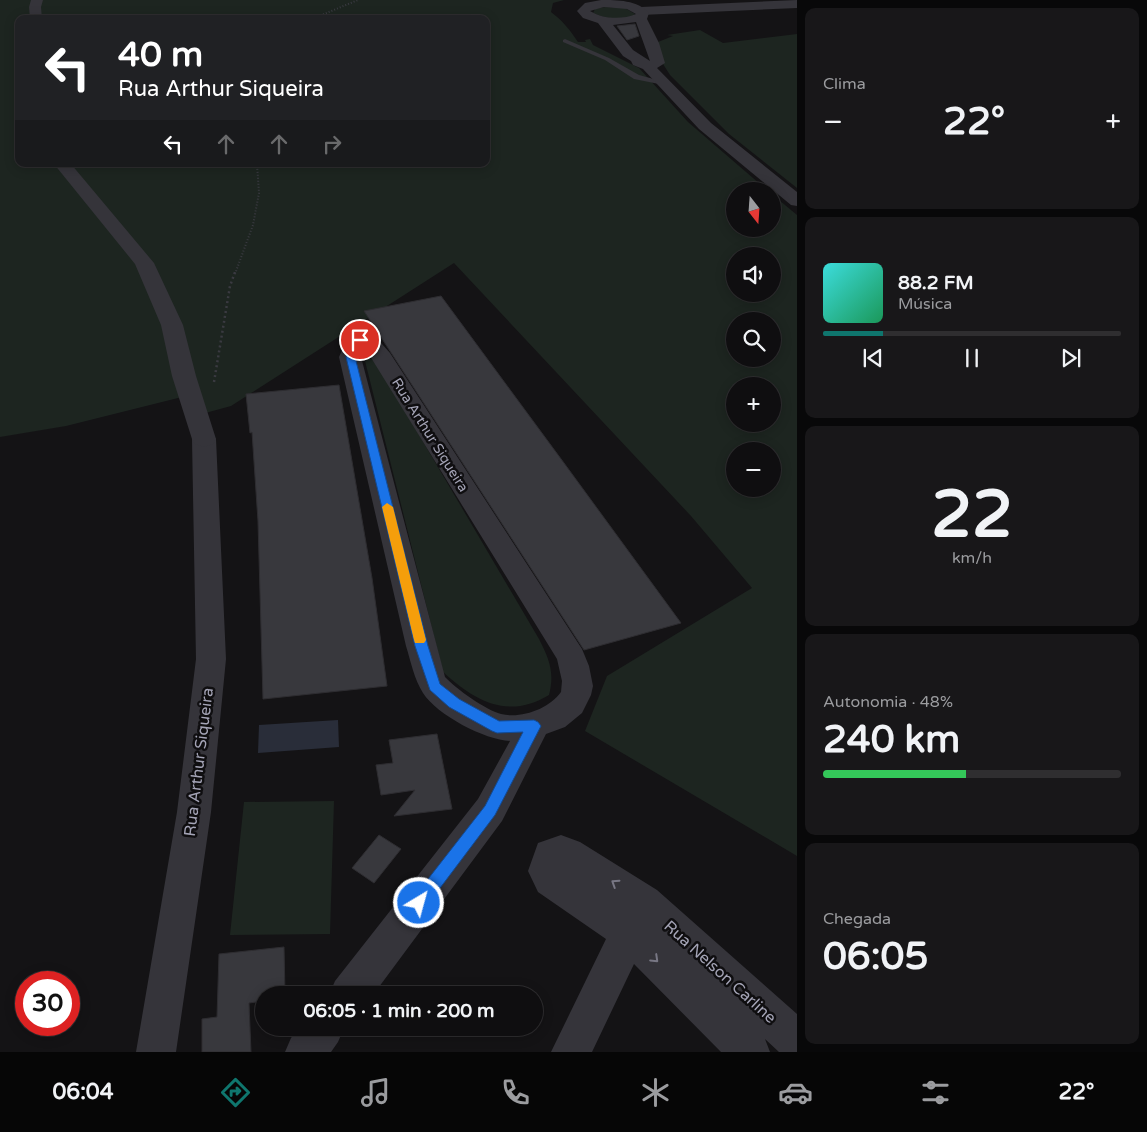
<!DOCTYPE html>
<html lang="pt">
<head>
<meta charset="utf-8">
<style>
	:root { --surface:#0f0e10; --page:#181719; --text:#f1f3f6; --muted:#9b9c9f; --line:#2f2e30; --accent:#0f766e }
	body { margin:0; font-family:"Varela Round",sans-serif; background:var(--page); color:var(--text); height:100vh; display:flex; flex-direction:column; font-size:19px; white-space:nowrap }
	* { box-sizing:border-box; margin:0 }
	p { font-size:16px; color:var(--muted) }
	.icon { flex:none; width:28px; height:28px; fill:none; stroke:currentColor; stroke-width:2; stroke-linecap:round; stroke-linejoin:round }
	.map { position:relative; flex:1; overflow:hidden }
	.side { display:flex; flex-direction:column; gap:8px; padding:8px; background:#080809; width:350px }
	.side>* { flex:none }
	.hud { position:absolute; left:15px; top:15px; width:475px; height:152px; border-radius:10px; box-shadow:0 2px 12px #0003,0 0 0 1px var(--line); background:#202124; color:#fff; overflow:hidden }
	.needle { width:32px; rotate:163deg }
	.fabs { position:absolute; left:726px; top:182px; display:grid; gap:10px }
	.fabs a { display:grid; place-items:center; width:55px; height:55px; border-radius:50%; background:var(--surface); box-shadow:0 2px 12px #0003,0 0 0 1px var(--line); font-size:25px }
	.speed { position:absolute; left:15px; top:971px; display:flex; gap:10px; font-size:25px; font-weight:700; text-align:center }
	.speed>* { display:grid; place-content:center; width:65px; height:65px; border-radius:50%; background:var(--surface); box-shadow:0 2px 12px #0003,0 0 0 1px var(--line); line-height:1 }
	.speed .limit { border:8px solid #d22; background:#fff; color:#111 }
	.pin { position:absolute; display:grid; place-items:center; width:42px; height:42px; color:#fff; margin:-21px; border:2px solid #fff; border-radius:50%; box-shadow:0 1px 5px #0007 }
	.me { position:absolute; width:55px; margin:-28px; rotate:37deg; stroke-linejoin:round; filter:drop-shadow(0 0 4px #0008) }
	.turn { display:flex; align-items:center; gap:18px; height:105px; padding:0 20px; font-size:22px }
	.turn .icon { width:65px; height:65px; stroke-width:2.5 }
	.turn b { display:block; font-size:35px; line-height:42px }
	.lanes { display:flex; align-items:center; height:48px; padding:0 20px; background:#0003; justify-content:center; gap:25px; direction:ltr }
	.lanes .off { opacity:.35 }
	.big { font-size:38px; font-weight:800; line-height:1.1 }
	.side .tile { flex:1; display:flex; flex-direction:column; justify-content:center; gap:8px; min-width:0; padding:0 18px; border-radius:10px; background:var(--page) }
	.side .dial { align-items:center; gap:0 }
	.dial b { font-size:65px; line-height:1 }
	.song { display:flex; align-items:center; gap:15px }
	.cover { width:60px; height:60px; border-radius:8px; background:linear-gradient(135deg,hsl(180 70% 55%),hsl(150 70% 35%)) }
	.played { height:5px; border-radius:2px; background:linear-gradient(90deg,var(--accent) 20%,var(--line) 20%) }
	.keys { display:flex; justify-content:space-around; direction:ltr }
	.heat { display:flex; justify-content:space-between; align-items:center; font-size:28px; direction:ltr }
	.charge { height:8px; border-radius:4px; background:linear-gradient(90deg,#34c759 48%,var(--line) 0) }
	.trip { position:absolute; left:255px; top:986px; width:288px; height:50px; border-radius:25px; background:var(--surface); box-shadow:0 2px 12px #0003,0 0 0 1px var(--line); font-weight:800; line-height:50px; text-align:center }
	.dock { display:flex; height:80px; justify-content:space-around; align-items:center; background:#060606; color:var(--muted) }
	.dock .icon { width:35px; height:35px }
	.dock .on { color:var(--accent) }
	.dock b { font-size:22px; color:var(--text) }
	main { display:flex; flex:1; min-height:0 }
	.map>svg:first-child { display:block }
	.green { fill:#1d2520; fill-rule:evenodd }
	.water { fill:#292d39 }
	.building { fill:#38383d; stroke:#2e2d31 }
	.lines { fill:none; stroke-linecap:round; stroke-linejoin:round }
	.path-far1 { stroke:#3a3a41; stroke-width:2; stroke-dasharray:1 2; stroke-linecap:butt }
	.path { stroke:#3a3a41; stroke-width:2.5; stroke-dasharray:2 3; stroke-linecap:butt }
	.service { fill:#35343a; fill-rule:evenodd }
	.minor { fill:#35343a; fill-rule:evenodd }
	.tertiary { fill:#35343a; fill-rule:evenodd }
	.oneway { stroke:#787784 }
	.route { fill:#1a73e8; stroke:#114b97 }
	.slow { fill:#f59e0b }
	.labels { text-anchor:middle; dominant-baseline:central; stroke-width:5; stroke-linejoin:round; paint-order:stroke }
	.street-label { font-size:14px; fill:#a4a4b6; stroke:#0f0e10 }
	.near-street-label { font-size:16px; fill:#a4a4b6; stroke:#0f0e10 }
</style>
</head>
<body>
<main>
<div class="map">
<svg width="797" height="1052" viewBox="0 0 797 1052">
	<rect width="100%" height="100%" fill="#141315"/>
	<!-- green -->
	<path class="green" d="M0 0H564L553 3 551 12C563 21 570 30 578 42H586L585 40 590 39 593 45 639 68 688 122 768 191H735V229H772L773 195 797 215V856L585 731 607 676 752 588 691 516 454 263 231 406 187 418 182 397 66 426 0 437ZM19 19H486V164H19ZM735 256H772V294H735ZM735 321H772V359H735ZM735 386H772V424H735ZM735 451H772V489H735Z
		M605 7 625 8 635 14C626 23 604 18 593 13L595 9Z
		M700 30 723 43 797 34V188L729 134 670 75 663 64 658 42 673 36 667 35Z
		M368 358 375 360 539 639C549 659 555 672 549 695 508 720 475 701 443 672L365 361Z
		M334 801 330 934 230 935 244 802Z"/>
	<!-- water -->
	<path class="water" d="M338 720 339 747 258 753 259 725Z"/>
	<!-- building -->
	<path class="building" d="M635 24 639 36 627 40 617 26Z
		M441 296 564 463 681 623 584 650 364 311Z
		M339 385 372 578 387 686 263 699 258 521 252 432 250 433 246 394Z
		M437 734 452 809 394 816 415 790 381 795 376 765 393 763 389 740Z
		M379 835 401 849 374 883 352 868Z
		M284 947 285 995H264V1001L249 1003 251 1052H202V1019L217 1017 219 954Z"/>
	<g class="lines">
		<!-- path-far1 -->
		<path class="path-far1" d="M312 19 358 0
			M235 274 253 225 259 193 257 164"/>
		<!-- path -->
		<path class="path" d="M214 382 230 286 235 272"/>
		<!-- service -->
		<path class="service" d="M565 39 609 58 639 75 668 83 664 85 634 79 605 60 563 42V40Z"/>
		<!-- minor -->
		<path class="minor" d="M797 0V8L641 15 635 11 641 7Z
			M360 333 374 335 390 353 582 649 589 666 593 686 591 695 582 713 565 727 546 734 502 821 373 995H329L335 981 478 799 510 741C485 740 437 715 423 693 414 679 411 662 406 646L339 357 347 339ZM363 348 370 356 557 659 562 681 561 692C549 709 521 719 501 714 486 710 456 689 445 677L361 357Z
			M204 432 212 434 216 439 226 659 211 812 176 1052H136L177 812 196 659 192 439 196 434Z
			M561 835 580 842 657 890 797 1014V1052H779L765 1039 770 1052H721L634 964 592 1052H551L606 939 538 892 528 871 538 843Z
			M299 1028H344L338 1042 331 1052H285L291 1038Z"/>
		<!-- tertiary -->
		<path class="tertiary" d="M31 0H43L41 7 42 19H30L29 7Z
			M601 0C617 0 638 0 649 13L647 19 659 43 665 63 657 68 711 123 797 192V206L791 205 699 129 643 69 633 65 631 61 623 56 598 23 583 18 577 11 585 3ZM604 7 627 9 636 14C622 20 603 19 590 11ZM636 22 650 61 633 50 613 25Z
			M54 164H71L154 263 183 325 196 376 216 439 213 444 204 447 195 444 192 439 172 376 161 325 135 264Z"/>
	</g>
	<!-- one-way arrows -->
	<defs><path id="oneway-chevron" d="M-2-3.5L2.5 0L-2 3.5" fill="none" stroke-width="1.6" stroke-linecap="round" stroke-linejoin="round" transform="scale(1.25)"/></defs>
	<g class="oneway">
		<use href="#oneway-chevron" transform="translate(615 883) rotate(-147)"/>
		<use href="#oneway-chevron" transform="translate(655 959) rotate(44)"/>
	</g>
	<!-- route -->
	<path class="route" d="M360 337 365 340 358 344 355 357 428 646 440 684 459 699 499 721 534 720 538 722 541 726 495 815 425 908 419 910 414 908 411 903 414 897 485 806 523 732 497 733 492 731 449 707 430 690 415 646 346 357 351 341Z"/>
	<!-- slow -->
	<path class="slow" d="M387 503 393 507 426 640 424 643H415L414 640 382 507Z"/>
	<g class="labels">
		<!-- street labels -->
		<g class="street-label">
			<text transform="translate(430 435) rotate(58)">Rua Arthur Siqueira</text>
		</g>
		<!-- near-street labels -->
		<g class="near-street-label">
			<text transform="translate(199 762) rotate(-83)">Rua Arthur Siqueira</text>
			<text transform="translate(720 972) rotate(42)">Rua Nelson Carline</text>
		</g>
	</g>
</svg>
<div class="fabs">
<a><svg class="needle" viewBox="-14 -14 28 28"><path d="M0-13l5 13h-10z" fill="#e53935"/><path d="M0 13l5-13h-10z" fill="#9b9c9f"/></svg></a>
<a><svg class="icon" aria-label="sound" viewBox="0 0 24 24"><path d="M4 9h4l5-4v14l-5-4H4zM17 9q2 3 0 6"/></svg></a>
<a><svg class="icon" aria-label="search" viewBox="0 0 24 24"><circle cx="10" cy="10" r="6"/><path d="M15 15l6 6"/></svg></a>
<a>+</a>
<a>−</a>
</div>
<div class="speed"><div class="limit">30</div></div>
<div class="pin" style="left:360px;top:340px;background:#d93025"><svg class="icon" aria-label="arrive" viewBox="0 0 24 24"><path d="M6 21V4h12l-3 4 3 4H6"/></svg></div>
<svg class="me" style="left:419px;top:903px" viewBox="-20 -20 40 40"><circle r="17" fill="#1a73e8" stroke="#fff" stroke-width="3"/><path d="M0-11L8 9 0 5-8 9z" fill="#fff"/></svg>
<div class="trip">06:05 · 1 min · 200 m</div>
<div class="hud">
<div class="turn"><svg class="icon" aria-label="left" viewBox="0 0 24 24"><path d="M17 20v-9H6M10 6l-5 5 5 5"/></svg><div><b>40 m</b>Rua Arthur Siqueira</div></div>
<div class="lanes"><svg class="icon" aria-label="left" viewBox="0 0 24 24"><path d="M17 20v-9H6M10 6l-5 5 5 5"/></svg><svg class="icon off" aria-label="ahead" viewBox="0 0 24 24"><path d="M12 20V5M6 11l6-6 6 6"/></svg><svg class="icon off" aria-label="ahead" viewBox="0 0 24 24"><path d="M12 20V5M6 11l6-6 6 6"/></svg><svg class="icon off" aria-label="right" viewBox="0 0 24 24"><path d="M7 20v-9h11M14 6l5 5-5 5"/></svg></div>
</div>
</div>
<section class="side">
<div class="tile"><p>Clima</p>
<div class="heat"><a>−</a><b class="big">22°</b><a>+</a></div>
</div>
<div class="tile">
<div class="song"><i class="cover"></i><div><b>88.2 FM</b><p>Música</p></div></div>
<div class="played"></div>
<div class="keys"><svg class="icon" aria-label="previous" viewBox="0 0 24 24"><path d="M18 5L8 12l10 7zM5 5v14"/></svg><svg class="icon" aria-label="pause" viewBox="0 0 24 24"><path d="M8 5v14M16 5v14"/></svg><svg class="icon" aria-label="next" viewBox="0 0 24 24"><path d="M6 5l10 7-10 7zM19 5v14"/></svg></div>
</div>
<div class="tile dial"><b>22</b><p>km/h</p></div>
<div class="tile"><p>Autonomia · 48%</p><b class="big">240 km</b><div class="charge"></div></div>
<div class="tile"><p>Chegada</p><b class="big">06:05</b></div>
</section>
</main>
<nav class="dock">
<b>06:04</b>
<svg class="icon on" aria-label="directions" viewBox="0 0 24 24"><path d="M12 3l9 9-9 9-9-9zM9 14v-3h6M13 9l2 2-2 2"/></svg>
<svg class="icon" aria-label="music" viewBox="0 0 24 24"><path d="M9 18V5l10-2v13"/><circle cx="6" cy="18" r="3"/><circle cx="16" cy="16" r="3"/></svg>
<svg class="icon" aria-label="phone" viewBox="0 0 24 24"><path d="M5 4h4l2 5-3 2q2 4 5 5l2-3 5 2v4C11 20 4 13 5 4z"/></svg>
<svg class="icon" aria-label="climate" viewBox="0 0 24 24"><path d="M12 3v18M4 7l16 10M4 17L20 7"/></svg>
<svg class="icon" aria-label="car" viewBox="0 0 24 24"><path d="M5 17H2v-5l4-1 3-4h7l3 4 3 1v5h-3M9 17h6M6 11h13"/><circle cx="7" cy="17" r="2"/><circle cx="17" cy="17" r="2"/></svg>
<svg class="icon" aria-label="filters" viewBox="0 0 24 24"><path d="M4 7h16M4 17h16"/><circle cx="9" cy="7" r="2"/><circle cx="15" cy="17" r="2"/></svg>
<b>22°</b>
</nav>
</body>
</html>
